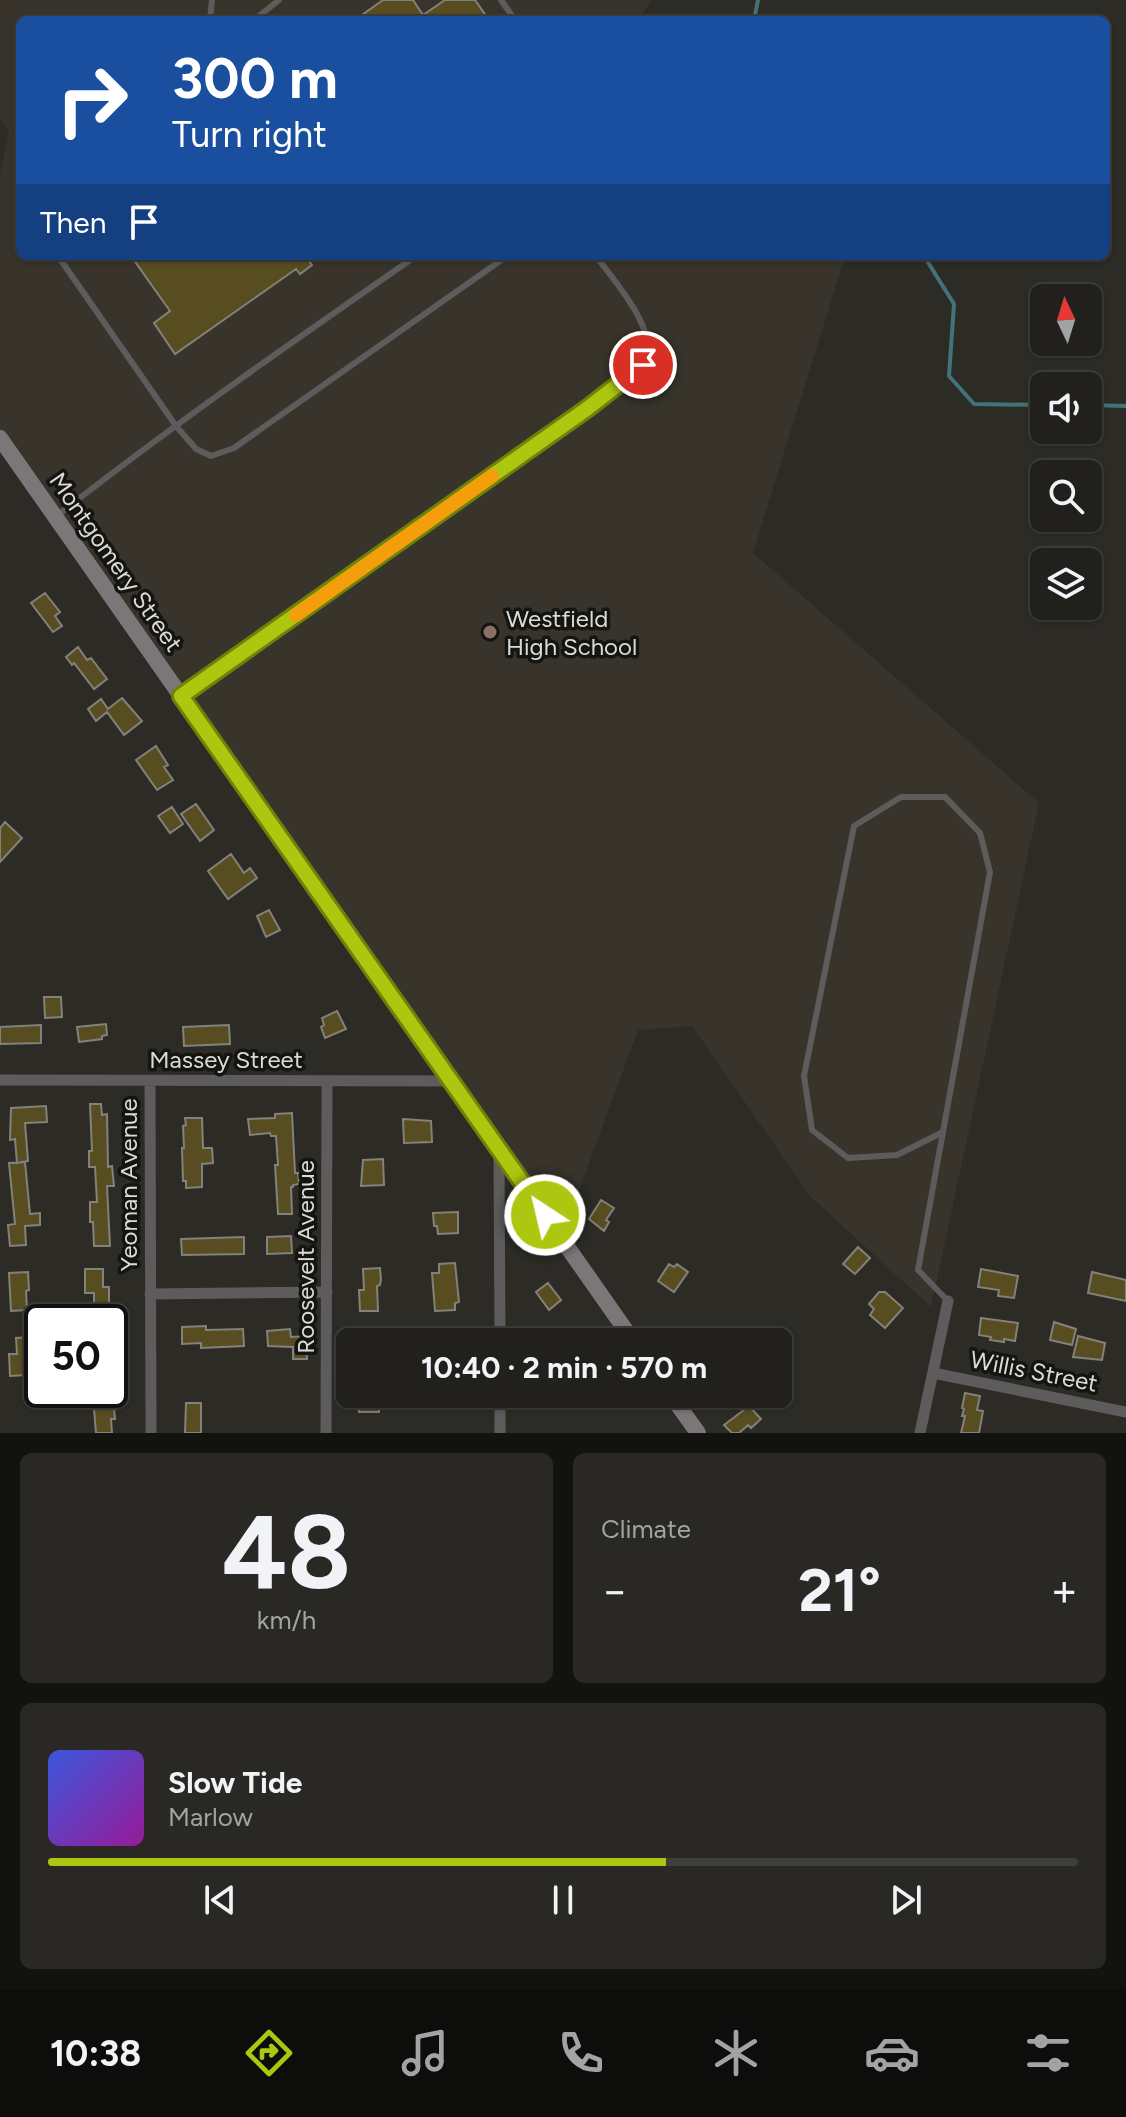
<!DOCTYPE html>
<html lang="en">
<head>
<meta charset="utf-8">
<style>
	:root { --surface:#21201c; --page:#292825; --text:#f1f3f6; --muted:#a2a3a3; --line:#3e3e3b; --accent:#adc610 }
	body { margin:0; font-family:Figtree,sans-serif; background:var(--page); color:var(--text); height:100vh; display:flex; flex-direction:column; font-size:30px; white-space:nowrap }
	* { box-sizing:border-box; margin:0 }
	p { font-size:26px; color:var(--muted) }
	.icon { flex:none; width:44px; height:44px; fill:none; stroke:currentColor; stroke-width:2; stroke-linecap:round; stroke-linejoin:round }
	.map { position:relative; height:1433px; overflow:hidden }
	.details { display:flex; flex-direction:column; gap:20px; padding:20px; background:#12120f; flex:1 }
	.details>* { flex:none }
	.top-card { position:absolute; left:16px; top:16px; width:1094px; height:244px; border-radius:12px; box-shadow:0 2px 6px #0004,0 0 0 2px var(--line); background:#1a4fa0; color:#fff; overflow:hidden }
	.needle { width:52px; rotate:356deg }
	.tools { position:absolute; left:1030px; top:284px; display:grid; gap:16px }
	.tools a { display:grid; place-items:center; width:72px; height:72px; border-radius:12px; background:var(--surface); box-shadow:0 2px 6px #0004,0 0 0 2px var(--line); font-size:40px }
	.speed { position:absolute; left:24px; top:1304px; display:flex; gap:16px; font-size:40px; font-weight:700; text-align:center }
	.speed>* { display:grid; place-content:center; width:104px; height:104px; border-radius:50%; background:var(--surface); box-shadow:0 2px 6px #0004,0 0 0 2px var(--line); line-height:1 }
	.speed .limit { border:4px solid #111; border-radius:12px; background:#fff; color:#111 }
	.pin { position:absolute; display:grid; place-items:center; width:68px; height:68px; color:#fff; margin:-34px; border:4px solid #fff; border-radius:50%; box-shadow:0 2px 8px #0007 }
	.me { position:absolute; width:88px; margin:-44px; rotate:325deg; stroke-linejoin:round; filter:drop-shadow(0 0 6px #0008) }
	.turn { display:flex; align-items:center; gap:28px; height:168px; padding:0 24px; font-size:36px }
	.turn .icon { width:104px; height:104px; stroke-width:2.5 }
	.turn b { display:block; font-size:56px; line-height:68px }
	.then { display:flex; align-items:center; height:76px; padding:0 24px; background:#0003; gap:16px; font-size:30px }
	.big { font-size:60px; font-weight:700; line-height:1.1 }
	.details .widget { flex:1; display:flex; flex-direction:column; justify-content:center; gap:12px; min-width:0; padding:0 28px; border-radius:12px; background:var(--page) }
	.details .dial { align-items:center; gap:0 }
	.dial b { font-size:104px; line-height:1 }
	.song { display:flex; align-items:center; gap:24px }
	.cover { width:96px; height:96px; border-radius:12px; background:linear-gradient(135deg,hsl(230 70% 55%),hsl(300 70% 35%)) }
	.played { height:8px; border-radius:4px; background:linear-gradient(90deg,var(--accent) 60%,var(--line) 60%) }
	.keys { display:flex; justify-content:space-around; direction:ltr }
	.heat { display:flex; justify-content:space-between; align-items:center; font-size:44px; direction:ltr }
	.details .tiles { flex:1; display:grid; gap:20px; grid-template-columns:1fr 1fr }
	.widget:last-child { grid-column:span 2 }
	.trip { position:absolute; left:336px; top:1328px; width:456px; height:80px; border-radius:12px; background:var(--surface); box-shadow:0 2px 6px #0004,0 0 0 2px var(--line); font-weight:700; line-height:80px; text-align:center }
	.menu { display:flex; height:128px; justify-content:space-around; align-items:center; background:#0d0d0b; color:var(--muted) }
	.menu .icon { width:56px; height:56px }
	.menu .current { color:var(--accent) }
	.menu b { font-size:36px; color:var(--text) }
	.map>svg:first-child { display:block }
	.built { fill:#38342b }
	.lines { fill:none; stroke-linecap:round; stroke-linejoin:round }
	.stream { stroke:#43727a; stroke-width:4 }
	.building { fill:#584c21; stroke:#83817c; stroke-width:2 }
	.service { stroke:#5e5b5c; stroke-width:6 }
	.minor { stroke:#5e5b5c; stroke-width:11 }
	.secondary { stroke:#7b7677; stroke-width:16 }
	.route-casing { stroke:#70810a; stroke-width:20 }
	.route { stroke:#adc610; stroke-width:14 }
	.slow { stroke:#f59e0b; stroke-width:14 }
	.education-dot { fill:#8d6e63; stroke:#141411; stroke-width:3 }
	.labels { text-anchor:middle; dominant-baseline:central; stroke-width:7; stroke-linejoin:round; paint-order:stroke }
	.street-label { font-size:24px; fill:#dbdad7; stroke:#141411 }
	.poi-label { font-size:24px; fill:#dbdad7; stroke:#141411; text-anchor:start }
</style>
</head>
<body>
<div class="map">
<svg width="1126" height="1433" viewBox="0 0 1126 1433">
	<rect width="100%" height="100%" fill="#2c2b26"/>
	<!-- built -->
	<path class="built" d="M0 0H652L638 20H20V256H845L753 553 1039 803 931 1307 810 1196 692 1026 638 1030 561 1239 0 441V175L9 131 0 119Z"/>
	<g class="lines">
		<!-- stream -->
		<path class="stream" d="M754 20 758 0
			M924 256 954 304 949 376 974 404 1044 405
			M1088 405 1126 406"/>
	</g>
	<!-- building -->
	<path class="building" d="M383 0H413L423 15 445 0H475L489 20H355Z
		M131 256H305L312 265 300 274 296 269 175 354 154 323 170 311Z
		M45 593 60 612 55 616 62 626 53 632 31 603Z
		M78 647 87 660 91 658 107 679 94 689 74 663 72 665 66 657Z
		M122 698 142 721 124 735 107 712 96 721 88 709 101 699 108 709Z
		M156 746 168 765 164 767 173 780 157 790 136 760Z
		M196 804 214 830 200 841 181 814Z
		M172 807 183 824 170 833 158 816Z
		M5 822 22 838 0 862V828Z
		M231 854 244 873 250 868 257 878 228 899 208 871Z
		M269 910 280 930 266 937 257 916Z
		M44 997H61L62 1017 45 1018Z
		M337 1011 346 1029 325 1038 321 1027 324 1025 322 1018Z
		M106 1024 107 1035 102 1036V1039L79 1042 77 1027Z
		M41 1025V1043L0 1044V1027Z
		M229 1025 230 1044 184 1046 183 1027Z
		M90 1104H101L102 1115 107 1114 108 1167 112 1166 114 1186H107L110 1246H94L93 1222H90V1202H97L95 1167H89V1151H92Z
		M46 1106 47 1122 25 1123 28 1161 17 1163 15 1139 10 1140 11 1108Z
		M292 1113 295 1173H298L299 1184 293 1185V1187H291L292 1214H278L275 1165H278L276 1136H271L270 1133 250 1135 248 1119 275 1118V1114Z
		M185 1118H202L203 1148H212L213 1163 202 1164V1187L186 1188V1181H183L182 1148H184L183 1126 186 1125Z
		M403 1119 431 1121 432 1142 404 1143Z
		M383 1159 384 1185 361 1186 363 1160Z
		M25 1162 30 1214 40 1213V1225L25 1226 26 1245 10 1246 8 1225 15 1224 9 1163Z
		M601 1200 614 1208 606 1220 609 1222 604 1231 589 1219Z
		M458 1212V1233L438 1234 437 1226H434L433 1213Z
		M291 1236 292 1253 267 1254V1237Z
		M244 1237V1254L182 1255 181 1239Z
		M858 1247 870 1258 855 1274 843 1264Z
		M455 1263 459 1302 455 1303V1310L435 1311 432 1273H439V1264Z
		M669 1264 674 1267 677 1264 688 1272 674 1292 658 1281Z
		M380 1268 381 1280 380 1285 377 1286 378 1311H360L359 1290H364L363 1269Z
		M85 1269H103V1287H109V1310L94 1311V1293H85Z
		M981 1269 1018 1276 1014 1298 998 1296 999 1290 978 1287Z
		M28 1272 29 1290 26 1291 27 1310 11 1311 9 1273Z
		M1092 1272 1126 1280V1301L1088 1293Z
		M548 1283 561 1300 549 1310 536 1292Z
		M879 1292H885L903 1308 885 1328 870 1315 874 1309 869 1304Z
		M981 1318 1018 1323 1015 1341 1004 1339V1342L990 1340 991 1337 979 1335Z
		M1054 1322 1076 1329 1072 1345 1050 1340Z
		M206 1326V1330L243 1329 244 1346 201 1348V1343L182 1344V1327Z
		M290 1329 291 1337 306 1336 307 1359H293V1347L268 1346 267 1331Z
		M1078 1336 1105 1343 1102 1360 1073 1357Z
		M31 1337 32 1355 25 1356 26 1375 10 1376 9 1354H17L16 1338Z
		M965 1393 980 1396 977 1410 983 1411 979 1433H961L965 1416H962L964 1409 962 1408Z
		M363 1394H379V1412H359V1396H363Z
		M186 1403H201V1433H185Z
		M749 1406 761 1419 751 1428 748 1425 739 1433H732L724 1425Z
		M114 1408 115 1419H111L112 1433H96L94 1409Z"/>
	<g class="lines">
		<!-- service -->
		<path class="service" d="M501 0 515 20
			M210 20 212 0
			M254 20 279 0
			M58 256 176 426 196 449 211 456 234 448 507 256
			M58 515C174 424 295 340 416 256
			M181 696 588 408C601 398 634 377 642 365 664 334 613 280 596 256
			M943 1132 897 1155 848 1158 812 1130 804 1076 854 826 901 797H945L980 833 990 872 918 1270 948 1301"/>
		<!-- minor -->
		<path class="minor" d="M0 1080 451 1081
			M150 1081 151 1433
			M499 1151 500 1342
			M150 1294 327 1292
			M933 1373 1126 1412
			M500 1394V1433
			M326 1433 327 1081
			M920 1433 948 1301"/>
		<!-- secondary -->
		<path class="secondary" d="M0 438 634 1342
			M670 1394 698 1433"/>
	</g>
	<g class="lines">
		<defs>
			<path id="route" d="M545 1215 181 696 588 408 643 365"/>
		</defs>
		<!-- route casing -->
		<use href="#route" class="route-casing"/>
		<!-- route -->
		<use href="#route" class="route"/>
		<!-- slow -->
		<path class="slow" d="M296 615 492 476"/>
	</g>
	<!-- markers -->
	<circle class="education-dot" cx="490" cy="632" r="8"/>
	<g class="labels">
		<!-- street labels -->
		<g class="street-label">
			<text transform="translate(116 562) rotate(55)">Montgomery Street</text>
			<text x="226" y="1059">Massey Street</text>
			<text transform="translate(128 1185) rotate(-90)">Yeoman Avenue</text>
			<text transform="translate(305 1257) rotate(-90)">Roosevelt Avenue</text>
			<text transform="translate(1034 1371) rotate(11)">Willis Street</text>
		</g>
		<!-- poi labels -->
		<g class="poi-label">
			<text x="506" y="618">Westfield<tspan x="506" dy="28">High School</tspan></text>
		</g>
	</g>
</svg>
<div class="tools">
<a><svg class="needle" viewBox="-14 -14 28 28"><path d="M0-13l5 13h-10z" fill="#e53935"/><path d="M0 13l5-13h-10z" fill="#a2a3a3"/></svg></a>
<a><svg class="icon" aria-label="sound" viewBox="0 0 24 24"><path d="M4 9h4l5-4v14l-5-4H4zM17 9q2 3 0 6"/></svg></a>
<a><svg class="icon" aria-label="search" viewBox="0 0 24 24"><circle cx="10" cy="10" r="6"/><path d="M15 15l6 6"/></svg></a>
<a><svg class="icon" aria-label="layers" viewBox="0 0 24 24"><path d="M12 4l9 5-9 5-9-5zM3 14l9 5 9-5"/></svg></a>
</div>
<div class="speed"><div class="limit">50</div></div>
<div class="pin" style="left:643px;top:365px;background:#d93025"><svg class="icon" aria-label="arrive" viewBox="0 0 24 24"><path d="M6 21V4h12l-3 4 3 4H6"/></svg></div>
<svg class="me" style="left:545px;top:1215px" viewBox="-20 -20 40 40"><circle r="17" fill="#adc610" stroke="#fff" stroke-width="3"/><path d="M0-11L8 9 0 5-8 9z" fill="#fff"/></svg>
<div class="trip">10:40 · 2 min · 570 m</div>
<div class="top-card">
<div class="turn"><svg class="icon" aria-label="right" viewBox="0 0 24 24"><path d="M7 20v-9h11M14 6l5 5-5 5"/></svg><div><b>300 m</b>Turn right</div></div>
<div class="then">Then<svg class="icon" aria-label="arrive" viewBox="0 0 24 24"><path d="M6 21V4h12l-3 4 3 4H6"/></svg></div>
</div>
</div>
<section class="details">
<div class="tiles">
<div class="widget dial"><b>48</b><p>km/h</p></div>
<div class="widget"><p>Climate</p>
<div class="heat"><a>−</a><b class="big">21°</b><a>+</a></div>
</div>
<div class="widget">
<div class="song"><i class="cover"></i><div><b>Slow Tide</b><p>Marlow</p></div></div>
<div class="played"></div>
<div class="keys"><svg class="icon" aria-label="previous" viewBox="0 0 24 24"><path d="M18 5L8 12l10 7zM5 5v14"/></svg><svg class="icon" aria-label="pause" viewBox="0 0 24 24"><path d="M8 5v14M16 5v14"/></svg><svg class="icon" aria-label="next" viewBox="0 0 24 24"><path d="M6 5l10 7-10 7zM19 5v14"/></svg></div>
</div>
</div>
</section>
<nav class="menu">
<b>10:38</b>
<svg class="icon current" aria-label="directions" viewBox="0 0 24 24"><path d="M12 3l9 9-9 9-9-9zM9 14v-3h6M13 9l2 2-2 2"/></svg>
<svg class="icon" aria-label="music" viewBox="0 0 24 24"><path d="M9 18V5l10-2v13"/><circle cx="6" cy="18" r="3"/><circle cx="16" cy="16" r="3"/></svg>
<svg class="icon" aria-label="phone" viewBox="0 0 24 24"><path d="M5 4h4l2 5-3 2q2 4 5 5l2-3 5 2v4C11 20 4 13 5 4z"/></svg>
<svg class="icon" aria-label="climate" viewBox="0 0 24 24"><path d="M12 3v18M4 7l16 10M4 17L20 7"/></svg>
<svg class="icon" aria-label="car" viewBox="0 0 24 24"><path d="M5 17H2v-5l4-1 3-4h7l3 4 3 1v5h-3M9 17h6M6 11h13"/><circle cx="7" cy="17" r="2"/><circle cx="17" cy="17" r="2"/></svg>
<svg class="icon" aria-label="filters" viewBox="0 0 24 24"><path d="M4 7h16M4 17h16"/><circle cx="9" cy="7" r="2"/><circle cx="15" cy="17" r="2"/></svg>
</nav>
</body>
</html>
